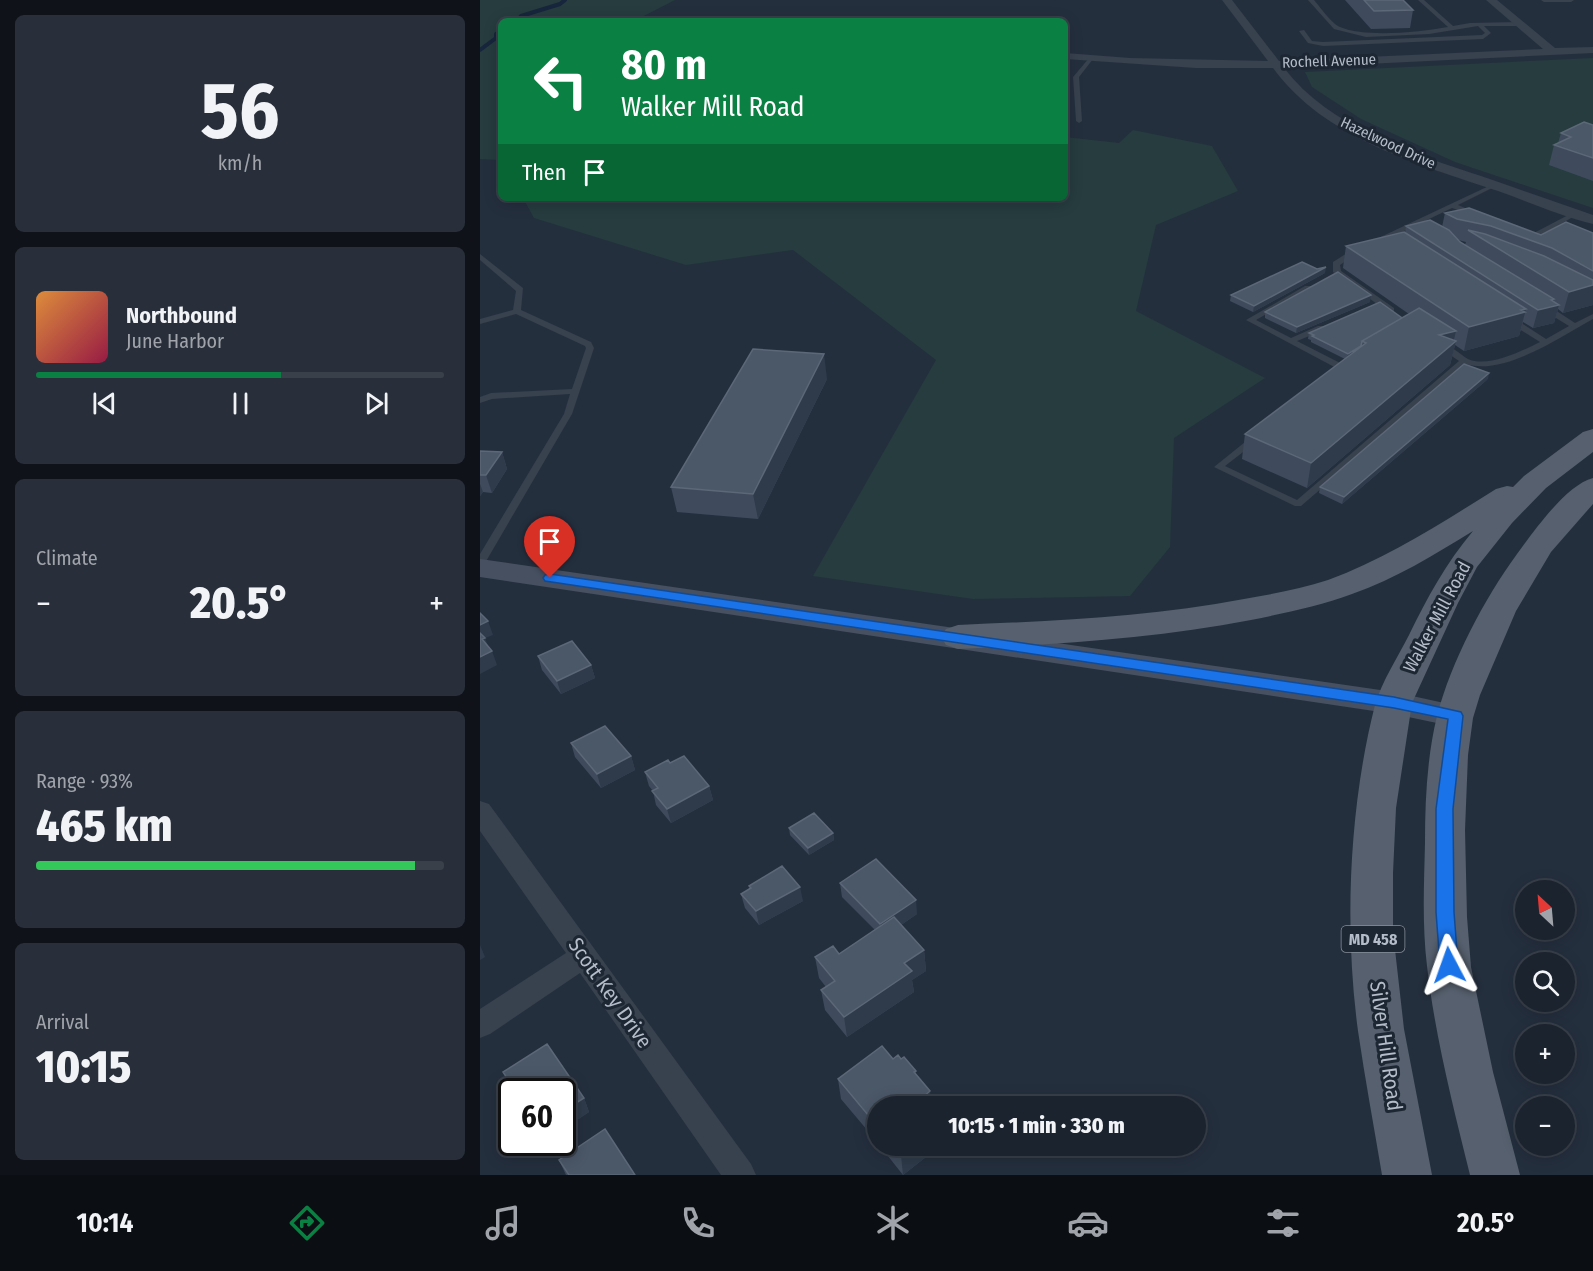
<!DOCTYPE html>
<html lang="en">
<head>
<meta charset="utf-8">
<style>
	:root { --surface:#1b232e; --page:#282f3a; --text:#f1f3f6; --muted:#a0a4aa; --line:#39404a; --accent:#0b8043 }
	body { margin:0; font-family:"Fira Sans Condensed",sans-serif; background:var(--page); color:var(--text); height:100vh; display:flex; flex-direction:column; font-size:22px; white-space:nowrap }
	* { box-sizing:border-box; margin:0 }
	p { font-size:20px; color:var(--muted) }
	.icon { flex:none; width:33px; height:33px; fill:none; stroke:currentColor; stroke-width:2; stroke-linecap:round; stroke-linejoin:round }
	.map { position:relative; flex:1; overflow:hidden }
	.details { display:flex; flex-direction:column; gap:15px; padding:15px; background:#0f1319; width:480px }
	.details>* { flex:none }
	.guide { position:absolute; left:18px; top:18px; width:570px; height:183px; border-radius:9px; box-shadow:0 3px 15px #0003,0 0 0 2px var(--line); background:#0b8043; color:#fff; overflow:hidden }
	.needle { width:39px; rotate:334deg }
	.tools { position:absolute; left:1035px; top:880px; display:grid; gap:12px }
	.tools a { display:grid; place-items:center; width:60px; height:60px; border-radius:50%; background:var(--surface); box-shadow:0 3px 15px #0003,0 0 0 2px var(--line); font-size:30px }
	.speed { position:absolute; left:18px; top:1078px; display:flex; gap:12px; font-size:30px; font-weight:700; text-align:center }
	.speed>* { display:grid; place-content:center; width:78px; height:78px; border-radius:50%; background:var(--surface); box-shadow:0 3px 15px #0003,0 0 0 2px var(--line); line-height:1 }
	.speed .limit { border:3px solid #111; border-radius:9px; background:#fff; color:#111 }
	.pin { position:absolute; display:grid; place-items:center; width:51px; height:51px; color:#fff; margin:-62px -26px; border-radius:50% 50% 50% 0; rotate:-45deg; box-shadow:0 0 6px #0007 }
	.pin .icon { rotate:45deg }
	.me { position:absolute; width:66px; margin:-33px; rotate:356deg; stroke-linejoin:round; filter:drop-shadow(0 0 4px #0008) }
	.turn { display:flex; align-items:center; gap:21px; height:126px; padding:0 24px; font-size:27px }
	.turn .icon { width:78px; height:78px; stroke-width:2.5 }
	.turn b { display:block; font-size:42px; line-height:51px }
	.then { display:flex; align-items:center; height:57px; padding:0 24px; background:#0003; gap:12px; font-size:22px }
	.big { font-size:45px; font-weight:800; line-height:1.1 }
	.details .widget { flex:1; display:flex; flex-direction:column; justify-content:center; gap:9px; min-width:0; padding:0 21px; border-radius:9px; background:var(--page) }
	.details .dial { align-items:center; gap:0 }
	.dial b { font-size:78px; line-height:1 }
	.song { display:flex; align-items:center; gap:18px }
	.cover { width:72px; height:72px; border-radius:9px; background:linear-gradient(135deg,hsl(30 70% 55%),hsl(340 70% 35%)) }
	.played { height:6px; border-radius:3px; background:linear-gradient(90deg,var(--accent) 60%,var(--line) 60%) }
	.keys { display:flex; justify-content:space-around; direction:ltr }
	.heat { display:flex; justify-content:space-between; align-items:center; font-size:33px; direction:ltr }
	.charge { height:9px; border-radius:4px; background:linear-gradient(90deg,#34c759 93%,var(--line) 0) }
	.trip { position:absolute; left:387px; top:1096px; width:339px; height:60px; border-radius:30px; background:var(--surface); box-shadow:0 3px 15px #0003,0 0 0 2px var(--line); font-weight:800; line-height:60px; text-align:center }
	.tabs { display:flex; height:96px; justify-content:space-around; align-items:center; background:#0b0e12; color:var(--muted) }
	.tabs .icon { width:42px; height:42px }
	.tabs .active { color:var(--accent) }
	.tabs b { font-size:27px; color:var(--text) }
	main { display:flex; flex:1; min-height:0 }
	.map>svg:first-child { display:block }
	.green { fill:#263c3f }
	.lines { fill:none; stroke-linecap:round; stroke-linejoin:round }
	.stream { stroke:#17263c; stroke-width:4 }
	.lane { fill:#38414e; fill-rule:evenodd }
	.street { fill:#38414e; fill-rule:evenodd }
	.secondary { fill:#465061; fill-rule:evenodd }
	.primary { fill:#56606e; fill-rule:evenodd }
	.wall { fill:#3f4b5c; fill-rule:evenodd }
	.shaded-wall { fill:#2f3b4b }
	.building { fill:#4b5868; stroke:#5c6777; stroke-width:1.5 }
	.route { fill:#1a73e8; stroke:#114b97; stroke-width:1.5 }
	.labels { text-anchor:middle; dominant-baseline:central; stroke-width:6; stroke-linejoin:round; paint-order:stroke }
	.far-street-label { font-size:15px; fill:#b4bcc9; stroke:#1d2633 }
	.shield { fill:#1d2633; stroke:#878f9c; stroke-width:1.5 }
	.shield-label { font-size:16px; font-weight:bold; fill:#b4bcc9 }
	.street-label { font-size:18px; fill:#b4bcc9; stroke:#1d2633 }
	.near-street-label { font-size:21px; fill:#b4bcc9; stroke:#1d2633 }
</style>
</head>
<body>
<main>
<section class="details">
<div class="widget dial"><b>56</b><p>km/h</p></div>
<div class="widget">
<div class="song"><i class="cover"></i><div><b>Northbound</b><p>June Harbor</p></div></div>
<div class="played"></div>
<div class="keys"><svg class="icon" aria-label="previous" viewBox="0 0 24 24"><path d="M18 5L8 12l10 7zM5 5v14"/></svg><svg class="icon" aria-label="pause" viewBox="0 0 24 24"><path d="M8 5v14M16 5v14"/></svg><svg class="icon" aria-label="next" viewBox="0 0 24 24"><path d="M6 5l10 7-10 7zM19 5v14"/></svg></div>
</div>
<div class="widget"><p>Climate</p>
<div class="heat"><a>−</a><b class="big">20.5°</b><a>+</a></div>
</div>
<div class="widget"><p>Range · 93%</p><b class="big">465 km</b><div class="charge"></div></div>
<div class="widget"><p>Arrival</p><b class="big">10:15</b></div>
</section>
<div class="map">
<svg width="1113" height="1175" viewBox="0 0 1113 1175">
	<rect width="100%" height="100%" fill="#242f3e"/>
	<!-- green -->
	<path class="green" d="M0 0H195L154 21H21V160L0 159Z
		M1113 58V208L975 162 881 119 832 87 825 72Z
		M653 130 732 146 758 191 676 225 656 311 785 378 694 438 690 547 650 596 493 599 333 576 456 360 313 250 206 265 54 218 43 198H585V137L639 143Z"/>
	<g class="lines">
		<!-- stream -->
		<path class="stream" d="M37 21 41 16 80 4 85 0
			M0 50 16 38V34L21 31"/>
		<!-- lane -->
		<path class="lane" d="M828 0H834C840 7 852 24 860 27 886 38 940 32 968 27L938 0H944L973 26 990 23 1040 22 1043 24 1040 26H1004L1011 33 1003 39 843 46 828 43 819 31 824 30 832 41 843 42 1002 35 1005 33 998 26 949 34 886 37 854 29Z
			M1061 0H1094L1091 2H1064Z
			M610 57 613 59 599 77 602 121 599 123 596 121 593 77Z
			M1011 185 1016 186 978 205 999 214V216H995L972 208 897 244 890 242Z
			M1094 212 1098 214 1096 215 1056 239H1050L1041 234 1045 232 1052 234Z
			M872 250 879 252 860 265 861 271 914 308V312H908L853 272V262Z
			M0 254 43 288 41 310 111 342 114 348 92 414 5 563 0 566V554L84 414 90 394 12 399 0 403V397L11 393 92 389 106 348 105 346 36 314 0 324V319L33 310 36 291 0 260Z
			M825 286H831L832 288 776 320 811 338 838 326H844V330L817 341 866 366V370H860L766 320Z
			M1063 306H1069L1095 323 1113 314V319C1080 337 1024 376 986 364L821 506H815L734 467 770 438H776L778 440 776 442 745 466 817 500 979 361 960 348V344C971 344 979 354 988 359 1008 368 1042 351 1060 342L1026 321V317H1032L1066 339 1089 326 1063 310Z"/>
		<!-- street -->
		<path class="street" d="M742 0H752L799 61 1063 49 1006 0H1017L1075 48 1113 47V53L804 68C850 128 932 153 1001 176 1038 189 1076 202 1113 215V224C1081 216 1049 202 1018 191 938 164 845 139 793 68H716L585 59V53L650 58 788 61Z
			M0 801 9 804 271 1164 276 1175H241L100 973 10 1034 0 1038V1009L86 953 0 831Z"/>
		<!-- secondary -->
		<path class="secondary" d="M0 559 914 692 987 708 992 716 987 724 976 727 914 714 0 577Z"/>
		<!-- primary -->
		<path class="primary" d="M1113 429V452L1066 488 1032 523 997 567 978 603 932 703 916 808 913 873V932L924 1029 952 1175H902C894 1127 885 1079 878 1031 864 927 869 807 895 705 902 681 918 657 929 635 947 598 966 563 993 531 954 555 915 579 872 594 840 606 805 613 771 620 674 639 576 644 478 649L466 645 461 637 466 629 478 625C574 621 669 617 764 599 792 594 821 589 848 580 908 558 963 522 1016 489L1027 486 1033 487 1044 476 1103 432Z
			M1113 478V504L1071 552 1036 611 1000 695 993 718 988 755 985 830 987 917 991 967 1013 1072 1040 1175H990C973 1106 955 1036 947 966 942 925 944 884 945 843 945 801 947 757 957 716 971 662 1004 599 1037 554 1054 531 1086 485 1113 478Z"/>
	</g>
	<!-- wall -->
	<path class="wall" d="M865 0H923L933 10 930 28 891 29Z
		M1113 125V181L1069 165 1074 145 1078 143 1081 133Z
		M965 213 1061 235 1113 233V305L1083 313 1078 309 1074 323 1053 328 1043 322 1039 336 984 351 975 345 970 365 827 488 762 459 765 434 865 359 831 342V340L828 339 829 333 922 318 929 314 863 268 866 246 925 233 926 226 962 227ZM978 240 986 242 985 245 980 242Z
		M845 273 773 312 750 301 751 295Z
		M890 302 816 333 785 318V312Z
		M347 379 278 519 197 512 191 487Z
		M1008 379 862 504 839 493 840 487Z
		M0 451 22 452 27 469 12 493 3 492 0 496Z
		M58 656 111 665 115 678 81 694 62 670Z
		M91 743 151 756 155 770 121 788 95 757Z
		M190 763 229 786 233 800 191 823 176 805 173 791 169 786 165 772Z
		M309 828 353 833 354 840 329 855 310 835Z
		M360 883 437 914 421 925 444 950 446 971 432 980 434 992 367 1037 345 1010 341 990 346 987 339 978 335 957 359 954 395 930 362 897Z
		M269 886 323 901 279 925 265 908 261 894 270 889Z
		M413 1059H421L436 1071V1075L398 1107V1143L361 1099 358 1079Z
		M23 1072 104 1098 109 1112 82 1130V1092H34Z
		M400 1146H460L423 1175Z
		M79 1160 155 1175H86Z"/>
	<!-- shaded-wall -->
	<path class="shaded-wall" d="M846 267 845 273 773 312 774 306Z
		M1113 285V305L1083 313 1089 292Z
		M891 295 890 302 816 333 817 327Z
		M1074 299 1072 307 1079 305 1074 323 1053 328 1058 310 1071 300Z
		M1046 309 1039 336 984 351 989 327Z
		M976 331 973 344 976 341 970 365 827 488 831 463 959 335Z
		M881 346 880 352 867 360 868 354Z
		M344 354 347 379 278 519 273 494Z
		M1009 373 1008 379 862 504 864 497Z
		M22 452 27 469 12 493 6 475Z
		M0 484 3 492 0 496Z
		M8 621 13 635 5 638 10 651 0 641V625Z
		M12 651 17 665 0 674V657Z
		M111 665 115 678 81 694 77 681Z
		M151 756 155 770 121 788 117 774Z
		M229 786 233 800 191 823 187 809Z
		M353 833 354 840 329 855 328 848Z
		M320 887 323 901 279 925 276 911Z
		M436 900 437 914 402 938 400 924Z
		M0 945 5 957 0 960Z
		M444 950 446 971 432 980 434 992 367 1037 364 1017 424 963Z
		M450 1091 452 1107H443L442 1098Z
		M104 1098 109 1112 82 1130V1112Z
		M433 1146H460L423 1175 421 1155Z"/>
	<!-- building -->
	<path class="building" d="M884 0H923L933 10 894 11Z
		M1104 122 1113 125V158L1074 145 1091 137 1081 133Z
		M989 208 1061 235 1086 222 1113 233V271L1072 248 1011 226 977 219 965 213Z
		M950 220 969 230 980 242 1074 299 1071 300 1079 305 1058 310 926 226Z
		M988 230 1005 234 1064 256 1113 280V285L1089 292Z
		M924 232 1046 309 1041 310 1045 312 989 327 866 246Z
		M822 262 837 269 846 267 774 306 751 295Z
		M858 272 891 295 817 327 785 312Z
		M900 302 922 318 882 341 881 346 868 354 832 336 834 335 829 333Z
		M939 308 976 331 959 335 976 341 831 463 765 434 886 343 882 341Z
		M273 349 344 354 273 494 191 487Z
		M984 364 1009 373 864 497 840 487Z
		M0 451 22 452 6 475H0Z
		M0 613 8 621 0 625Z
		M0 633 5 638 2 639 12 651 0 657Z
		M92 641 111 665 77 681 58 656Z
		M125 726 151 756 117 774 91 743Z
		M204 756 229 786 187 809 172 791 178 788 165 772 188 760 190 763Z
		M334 813 353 833 328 848 309 828Z
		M396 859 436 900 400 924 360 883Z
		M302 866 320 887 276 911 261 894 271 888 269 886Z
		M414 917 444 950 424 963 432 971 364 1017 341 990 355 981 335 957 353 946 359 954Z
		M67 1044 104 1098 82 1112V1092H36L23 1072Z
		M402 1046 413 1059 418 1055 421 1059 424 1057 436 1071 434 1072 450 1091 442 1098 450 1107H398V1127L358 1079Z
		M125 1129 155 1175H89L79 1160Z
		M413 1146H433L421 1155Z"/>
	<!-- route -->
	<path class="route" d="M70 574 914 697 981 712 983 716 973 809 974 912 978 965 976 971 969 973 963 971 960 965 956 912V809L968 719 914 708 65 581 63 578 65 575Z"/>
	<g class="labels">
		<!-- far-street labels -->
		<g class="far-street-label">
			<text transform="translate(849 61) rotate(-2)">Rochell Avenue</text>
			<text transform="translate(908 143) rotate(25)">Hazelwood Drive</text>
		</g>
		<!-- shield labels -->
		<rect class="shield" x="861.5" y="926" width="63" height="26" rx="4.5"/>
		<g class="shield-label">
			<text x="893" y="939">MD 458</text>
		</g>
		<!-- street labels -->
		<g class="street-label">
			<text transform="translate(957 617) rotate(-62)">Walker Mill Road</text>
		</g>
		<!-- near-street labels -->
		<g class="near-street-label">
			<text transform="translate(130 993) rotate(55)">Scott Key Drive</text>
			<text transform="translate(906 1046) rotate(82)">Silver Hill Road</text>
		</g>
	</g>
</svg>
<div class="tools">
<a><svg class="needle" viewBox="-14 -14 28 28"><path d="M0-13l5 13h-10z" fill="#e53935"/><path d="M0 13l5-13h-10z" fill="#a0a4aa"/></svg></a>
<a><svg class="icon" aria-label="search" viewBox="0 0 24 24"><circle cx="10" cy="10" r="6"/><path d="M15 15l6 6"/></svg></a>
<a>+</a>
<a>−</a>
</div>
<div class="speed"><div class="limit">60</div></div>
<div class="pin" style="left:70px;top:578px;background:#d93025"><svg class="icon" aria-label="arrive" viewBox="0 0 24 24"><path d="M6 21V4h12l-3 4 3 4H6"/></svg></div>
<svg class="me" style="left:969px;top:965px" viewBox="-20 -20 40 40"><path d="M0-17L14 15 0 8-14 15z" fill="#1a73e8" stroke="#fff" stroke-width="4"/></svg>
<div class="trip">10:15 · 1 min · 330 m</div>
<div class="guide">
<div class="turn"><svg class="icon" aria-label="left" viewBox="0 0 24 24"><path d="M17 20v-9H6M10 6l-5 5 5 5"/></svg><div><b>80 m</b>Walker Mill Road</div></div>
<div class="then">Then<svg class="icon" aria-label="arrive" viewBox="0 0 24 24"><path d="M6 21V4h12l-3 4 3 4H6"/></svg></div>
</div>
</div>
</main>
<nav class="tabs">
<b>10:14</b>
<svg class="icon active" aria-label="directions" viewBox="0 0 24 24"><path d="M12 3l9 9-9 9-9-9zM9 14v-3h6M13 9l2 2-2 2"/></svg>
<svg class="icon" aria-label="music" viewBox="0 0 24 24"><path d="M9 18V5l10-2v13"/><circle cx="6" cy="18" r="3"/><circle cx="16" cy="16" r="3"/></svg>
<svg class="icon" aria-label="phone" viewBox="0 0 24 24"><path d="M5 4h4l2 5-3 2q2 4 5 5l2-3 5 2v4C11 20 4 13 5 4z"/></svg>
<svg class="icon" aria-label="climate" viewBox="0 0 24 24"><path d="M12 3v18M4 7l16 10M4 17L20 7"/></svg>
<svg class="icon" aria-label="car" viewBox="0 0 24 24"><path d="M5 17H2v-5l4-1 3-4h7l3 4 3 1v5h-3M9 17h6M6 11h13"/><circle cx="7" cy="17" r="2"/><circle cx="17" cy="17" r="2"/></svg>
<svg class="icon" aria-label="filters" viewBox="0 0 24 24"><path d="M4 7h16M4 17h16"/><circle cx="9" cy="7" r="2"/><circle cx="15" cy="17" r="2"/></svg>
<b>20.5°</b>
</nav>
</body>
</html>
